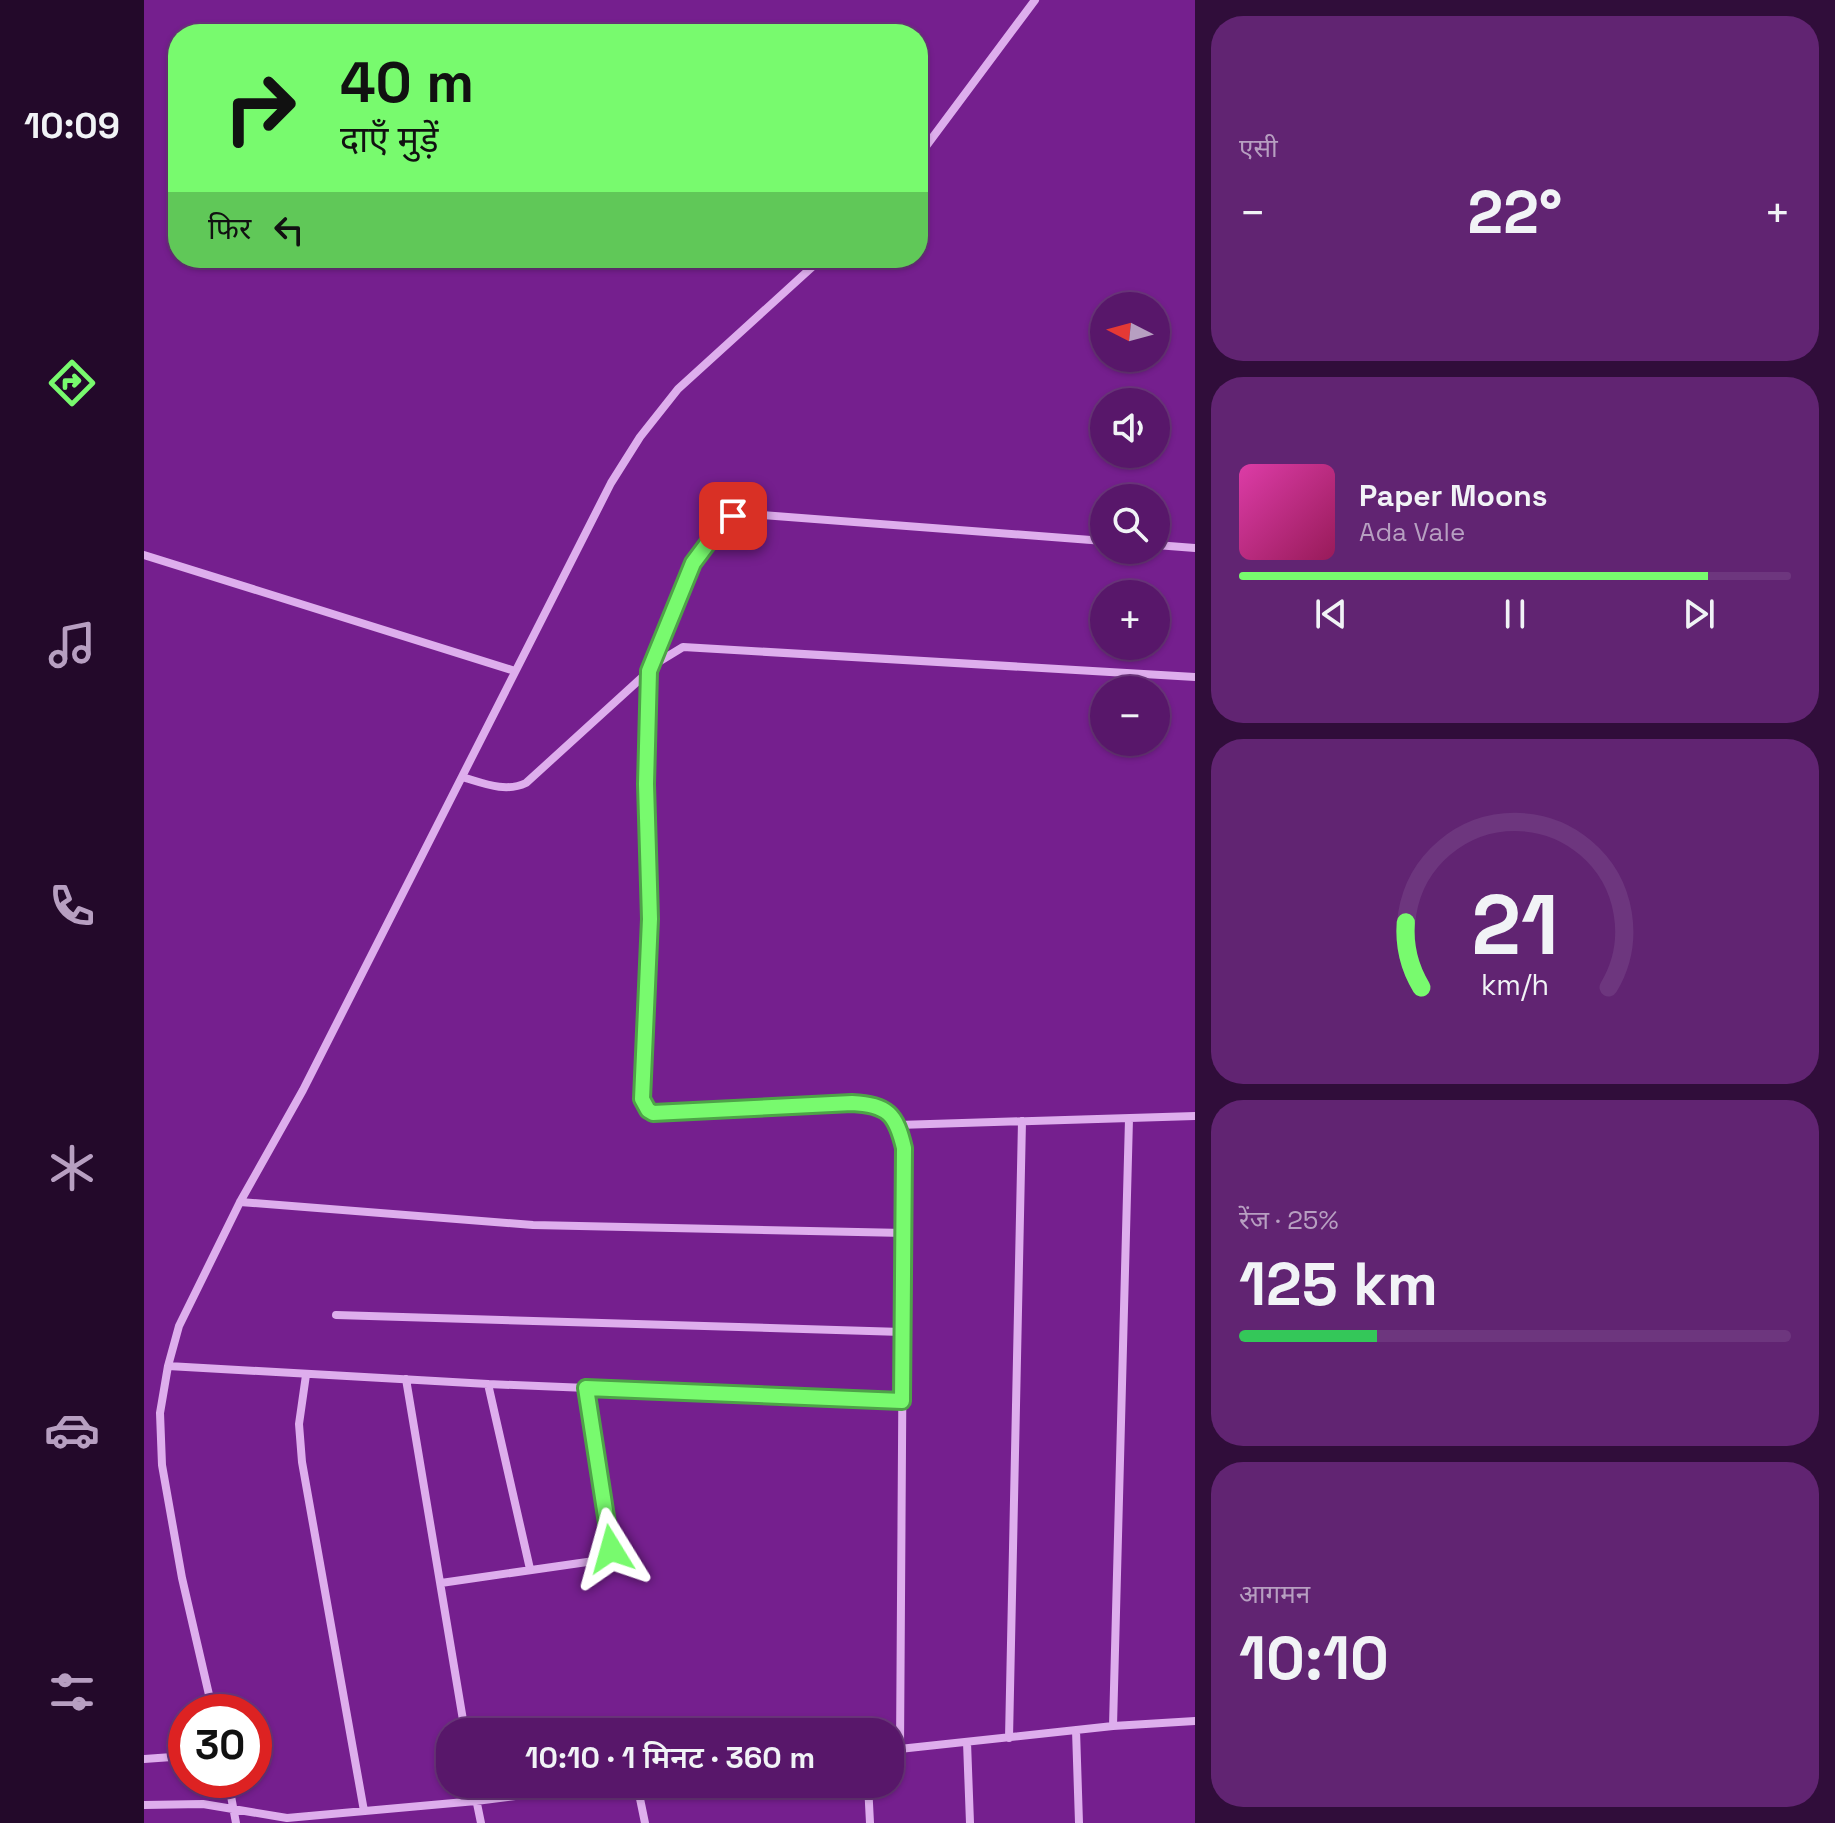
<!DOCTYPE html>
<html lang="hi">
<head>
<meta charset="utf-8">
<style>
	:root { --surface:#58176a; --page:#612472; --text:#f1f3f6; --muted:#b79fc1; --line:#6d367e; --accent:#78fa6e }
	body { margin:0; font-family:"Space Grotesk","Noto Sans Devanagari",sans-serif; background:var(--page); color:var(--text); height:100vh; display:flex; flex-direction:column; font-size:30px; white-space:nowrap }
	* { box-sizing:border-box; margin:0 }
	p { font-size:26px; color:var(--muted) }
	.icon { flex:none; width:44px; height:44px; fill:none; stroke:currentColor; stroke-width:2; stroke-linecap:round; stroke-linejoin:round }
	.map { position:relative; flex:1; overflow:hidden }
	.panel { display:flex; flex-direction:column; gap:16px; padding:16px; background:#300d3a; width:640px }
	.panel>* { flex:none }
	.hud { position:absolute; left:24px; top:24px; width:760px; height:244px; border-radius:32px; box-shadow:0 2px 6px #0004,0 0 0 2px var(--line); background:#78fa6e; color:#111; overflow:hidden }
	.needle { width:52px; rotate:276deg }
	.controls { position:absolute; left:946px; top:292px; display:grid; gap:16px }
	.controls a { display:grid; place-items:center; width:80px; height:80px; border-radius:50%; background:var(--surface); box-shadow:0 2px 6px #0004,0 0 0 2px var(--line); font-size:40px }
	.speed { position:absolute; left:24px; top:1694px; display:flex; gap:16px; font-size:40px; font-weight:700; text-align:center }
	.speed>* { display:grid; place-content:center; width:104px; height:104px; border-radius:50%; background:var(--surface); box-shadow:0 2px 6px #0004,0 0 0 2px var(--line); line-height:1 }
	.speed .limit { border:12px solid #d22; background:#fff; color:#111 }
	.pin { position:absolute; display:grid; place-items:center; width:68px; height:68px; color:#fff; margin:-34px; border-radius:16px; box-shadow:0 4px 12px #0006 }
	.me { position:absolute; width:88px; margin:-44px; rotate:352deg; stroke-linejoin:round; filter:drop-shadow(0 0 6px #0008) }
	.turn { display:flex; align-items:center; gap:28px; height:168px; padding:0 40px; font-size:36px }
	.turn .icon { width:104px; height:104px; stroke-width:2.5 }
	.turn b { display:block; font-size:56px; line-height:68px }
	.then { display:flex; align-items:center; height:76px; padding:0 40px; background:#0003; gap:16px; font-size:30px }
	.big { font-size:60px; font-weight:600; line-height:1.1 }
	.panel .widget { flex:1; display:flex; flex-direction:column; justify-content:center; gap:12px; min-width:0; padding:0 28px; border-radius:32px; background:var(--page) }
	.panel .dial { align-items:center; gap:0 }
	.dial svg { height:208px; overflow:visible; fill:none; stroke:var(--line); stroke-width:7; stroke-linecap:round; text-anchor:middle }
	.dial text { fill:var(--text); stroke:none }
	.song { display:flex; align-items:center; gap:24px }
	.cover { width:96px; height:96px; border-radius:12px; background:linear-gradient(135deg,hsl(320 70% 55%),hsl(330 70% 35%)) }
	.played { height:8px; border-radius:4px; background:linear-gradient(90deg,var(--accent) 85%,var(--line) 85%) }
	.keys { display:flex; justify-content:space-around; direction:ltr }
	.heat { display:flex; justify-content:space-between; align-items:center; font-size:44px; direction:ltr }
	.charge { height:12px; border-radius:6px; background:linear-gradient(90deg,#34c759 25%,var(--line) 0) }
	.trip { position:absolute; left:292px; top:1718px; width:468px; height:80px; border-radius:32px; background:var(--surface); box-shadow:0 2px 6px #0004,0 0 0 2px var(--line); font-weight:600; line-height:80px; text-align:center }
	main { display:flex; flex:1; min-height:0 }
	.dock { display:flex; flex-direction:column; width:144px; justify-content:space-around; align-items:center; background:#23092a; color:var(--muted) }
	.dock .icon { width:56px; height:56px }
	.dock .current { color:var(--accent) }
	.dock b { font-size:36px; color:var(--text) }
	.map>svg:first-child { display:block }
	.lines { fill:none; stroke-linecap:round; stroke-linejoin:round }
	.minor { stroke:#deaeed; stroke-width:8 }
	.route-casing { stroke:#4ea248; stroke-width:20 }
	.route { stroke:#78fa6e; stroke-width:14 }
</style>
</head>
<body>
<main>
<nav class="dock">
<b>10:09</b>
<svg class="icon current" aria-label="directions" viewBox="0 0 24 24"><path d="M12 3l9 9-9 9-9-9zM9 14v-3h6M13 9l2 2-2 2"/></svg>
<svg class="icon" aria-label="music" viewBox="0 0 24 24"><path d="M9 18V5l10-2v13"/><circle cx="6" cy="18" r="3"/><circle cx="16" cy="16" r="3"/></svg>
<svg class="icon" aria-label="phone" viewBox="0 0 24 24"><path d="M5 4h4l2 5-3 2q2 4 5 5l2-3 5 2v4C11 20 4 13 5 4z"/></svg>
<svg class="icon" aria-label="climate" viewBox="0 0 24 24"><path d="M12 3v18M4 7l16 10M4 17L20 7"/></svg>
<svg class="icon" aria-label="car" viewBox="0 0 24 24"><path d="M5 17H2v-5l4-1 3-4h7l3 4 3 1v5h-3M9 17h6M6 11h13"/><circle cx="7" cy="17" r="2"/><circle cx="17" cy="17" r="2"/></svg>
<svg class="icon" aria-label="filters" viewBox="0 0 24 24"><path d="M4 7h16M4 17h16"/><circle cx="9" cy="7" r="2"/><circle cx="15" cy="17" r="2"/></svg>
</nav>
<div class="map">
<svg width="1051" height="1823" viewBox="0 0 1051 1823">
	<rect width="100%" height="100%" fill="#751f8e"/>
	<g class="lines">
		<!-- minor -->
		<path class="minor" d="M774 157 891 0
			M1012 545 1051 548
			M0 555 371 671
			M318 777C339 783 361 793 382 783L516 661 539 647 1051 677
			M754 1125 1051 1116
			M96 1202 389 1225 761 1233
			M192 1315 758 1332
			M24 1366 344 1384 758 1401
			M162 1375 155 1424 158 1462 220 1811
			M262 1379 321 1732
			M344 1384 386 1569
			M297 1583 464 1559 467 1549 442 1388
			M69 1712 38 1578 18 1465 16 1413 24 1366 35 1326 96 1202 159 1090 467 483 496 437 534 389 678 258
			M969 1726 985 1119
			M932 1730 935 1823
			M865 1738 878 1121
			M823 1742 826 1823
			M756 1749 760 1148C754 1125 750 1114 727 1104L509 1113 504 1110 498 1099 506 919 502 784 505 671 539 583 549 563 576 527 589 516 606 514 960 541
			M746 1750 969 1726 1051 1721
			M0 1759 42 1756
			M84 1780 92 1823
			M329 1784 337 1823
			M493 1784 501 1823
			M724 1784 726 1823
			M0 1805 59 1804 143 1818 332 1801 465 1784"/>
	</g>
	<g class="lines">
		<defs>
			<path id="route" d="M467 1549 442 1388 758 1401 760 1148C752 1114 744 1105 708 1103L509 1113 504 1110 498 1099 506 919 502 784 505 671 549 563 576 527 589 516"/>
		</defs>
		<!-- route casing -->
		<use href="#route" class="route-casing"/>
		<!-- route -->
		<use href="#route" class="route"/>
	</g>
</svg>
<div class="controls">
<a><svg class="needle" viewBox="-14 -14 28 28"><path d="M0-13l5 13h-10z" fill="#e53935"/><path d="M0 13l5-13h-10z" fill="#b79fc1"/></svg></a>
<a><svg class="icon" aria-label="sound" viewBox="0 0 24 24"><path d="M4 9h4l5-4v14l-5-4H4zM17 9q2 3 0 6"/></svg></a>
<a><svg class="icon" aria-label="search" viewBox="0 0 24 24"><circle cx="10" cy="10" r="6"/><path d="M15 15l6 6"/></svg></a>
<a>+</a>
<a>−</a>
</div>
<div class="speed"><div class="limit">30</div></div>
<div class="pin" style="left:589px;top:516px;background:#d93025"><svg class="icon" aria-label="arrive" viewBox="0 0 24 24"><path d="M6 21V4h12l-3 4 3 4H6"/></svg></div>
<svg class="me" style="left:467px;top:1549px" viewBox="-20 -20 40 40"><path d="M0-17L14 15 0 8-14 15z" fill="#78fa6e" stroke="#fff" stroke-width="4"/></svg>
<div class="trip">10:10 · 1 मिनट · 360 m</div>
<div class="hud">
<div class="turn"><svg class="icon" aria-label="right" viewBox="0 0 24 24"><path d="M7 20v-9h11M14 6l5 5-5 5"/></svg><div><b>40 m</b>दाएँ मुड़ें</div></div>
<div class="then">फिर<svg class="icon" aria-label="left" viewBox="0 0 24 24"><path d="M17 20v-9H6M10 6l-5 5 5 5"/></svg></div>
</div>
</div>
<section class="panel">
<div class="widget"><p>एसी</p>
<div class="heat"><a>−</a><b class="big">22°</b><a>+</a></div>
</div>
<div class="widget">
<div class="song"><i class="cover"></i><div><b>Paper Moons</b><p>Ada Vale</p></div></div>
<div class="played"></div>
<div class="keys"><svg class="icon" aria-label="previous" viewBox="0 0 24 24"><path d="M18 5L8 12l10 7zM5 5v14"/></svg><svg class="icon" aria-label="pause" viewBox="0 0 24 24"><path d="M8 5v14M16 5v14"/></svg><svg class="icon" aria-label="next" viewBox="0 0 24 24"><path d="M6 5l10 7-10 7zM19 5v14"/></svg></div>
</div>
<div class="widget dial"><svg viewBox="0 0 100 80">
<path d="M14 69A42 42 0 1 1 86 69"/>
<path d="M14 69A42 42 0 0 1 8 44" stroke="#78fa6e"/>
<text x="50" y="56" font-size="32" font-weight="700">21</text>
<text x="50" y="72" font-size="11">km/h</text>
</svg></div>
<div class="widget"><p>रेंज · 25%</p><b class="big">125 km</b><div class="charge"></div></div>
<div class="widget"><p>आगमन</p><b class="big">10:10</b></div>
</section>
</main>
</body>
</html>
